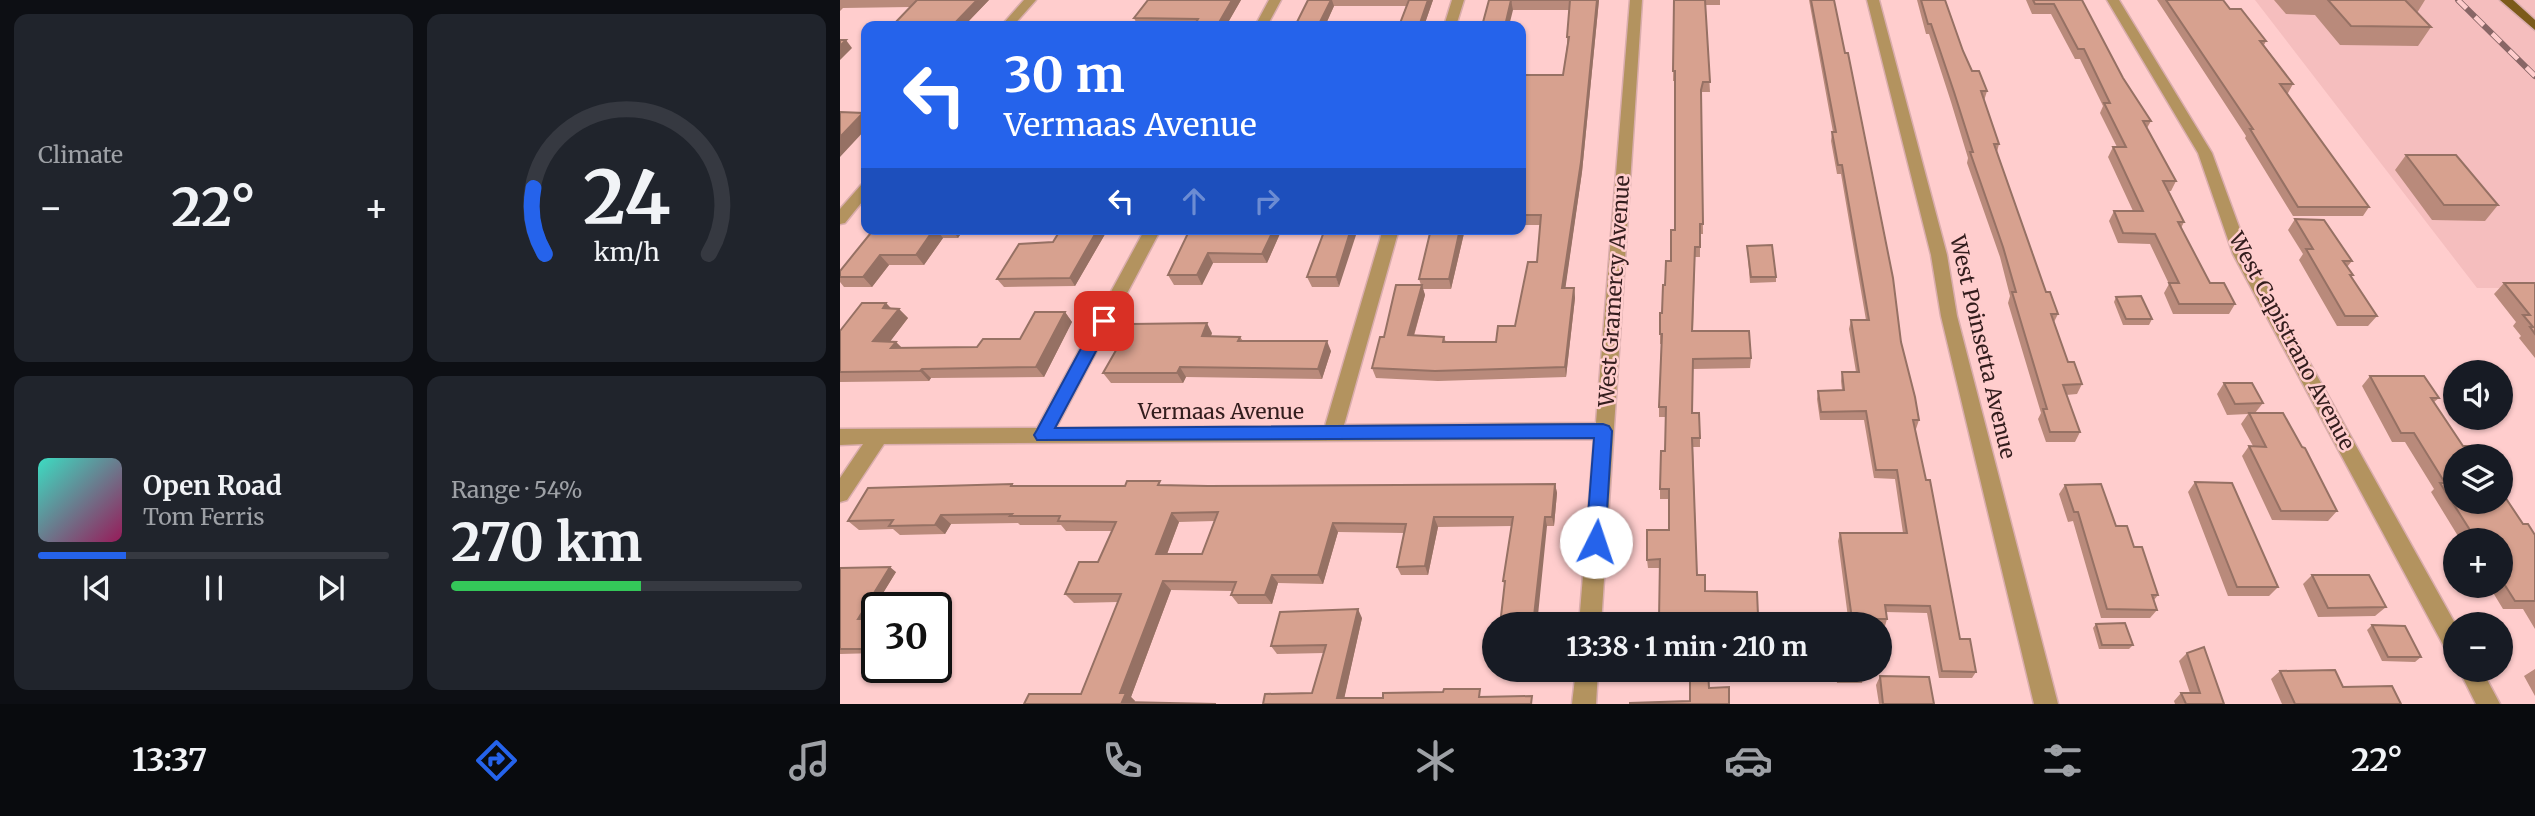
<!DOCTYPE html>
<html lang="en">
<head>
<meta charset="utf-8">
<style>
	:root { --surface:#171b24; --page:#20242c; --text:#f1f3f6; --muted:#9ea1a6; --line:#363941; --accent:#2563eb }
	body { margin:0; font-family:Merriweather,serif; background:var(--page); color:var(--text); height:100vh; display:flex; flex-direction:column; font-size:26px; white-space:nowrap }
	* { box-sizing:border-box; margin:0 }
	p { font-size:23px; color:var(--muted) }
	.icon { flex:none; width:38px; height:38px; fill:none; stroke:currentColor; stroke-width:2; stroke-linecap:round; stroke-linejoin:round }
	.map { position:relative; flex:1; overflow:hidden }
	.side { display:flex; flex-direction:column; gap:14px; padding:14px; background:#0d0f14; width:840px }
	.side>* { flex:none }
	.hud { position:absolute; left:21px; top:21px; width:665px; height:214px; border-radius:14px; box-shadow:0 2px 5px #0004; background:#2563eb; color:#fff; overflow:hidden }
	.buttons { position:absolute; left:1603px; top:360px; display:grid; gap:14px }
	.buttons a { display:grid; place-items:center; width:70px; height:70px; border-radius:50%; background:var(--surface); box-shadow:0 2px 5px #0004; font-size:35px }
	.speed { position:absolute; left:21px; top:592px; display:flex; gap:14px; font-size:35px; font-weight:700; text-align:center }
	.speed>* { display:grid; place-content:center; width:91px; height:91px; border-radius:50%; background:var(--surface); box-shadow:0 2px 5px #0004; line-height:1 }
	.speed .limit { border:4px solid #111; border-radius:10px; background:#fff; color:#111 }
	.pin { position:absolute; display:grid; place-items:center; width:60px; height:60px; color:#fff; margin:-30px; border-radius:14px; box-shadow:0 4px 10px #0006 }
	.me { position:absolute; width:77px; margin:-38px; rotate:4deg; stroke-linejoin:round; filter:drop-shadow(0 0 5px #0008) }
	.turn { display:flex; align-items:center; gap:24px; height:147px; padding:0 28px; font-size:32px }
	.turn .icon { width:91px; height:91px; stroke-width:2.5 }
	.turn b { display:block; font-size:49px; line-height:60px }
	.lanes { display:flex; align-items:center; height:66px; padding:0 28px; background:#0003; justify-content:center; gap:35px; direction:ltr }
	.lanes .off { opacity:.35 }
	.big { font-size:52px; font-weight:700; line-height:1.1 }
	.side .card { flex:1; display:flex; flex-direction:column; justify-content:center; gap:10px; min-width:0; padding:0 24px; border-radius:14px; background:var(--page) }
	.side .dial { align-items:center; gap:0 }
	.dial svg { height:182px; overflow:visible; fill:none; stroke:var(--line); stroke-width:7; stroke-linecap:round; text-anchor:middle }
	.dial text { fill:var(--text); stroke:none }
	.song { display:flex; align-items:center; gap:21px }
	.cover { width:84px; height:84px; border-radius:10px; background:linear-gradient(135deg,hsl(170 70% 55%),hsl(330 70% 35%)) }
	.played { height:7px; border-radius:4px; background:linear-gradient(90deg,var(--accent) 25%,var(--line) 25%) }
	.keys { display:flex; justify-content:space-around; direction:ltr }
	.heat { display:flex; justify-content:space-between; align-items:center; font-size:38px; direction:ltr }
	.charge { height:10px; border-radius:5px; background:linear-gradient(90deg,#34c759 54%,var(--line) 0) }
	.side .tiles { flex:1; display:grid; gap:14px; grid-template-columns:repeat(2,1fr) }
	.trip { position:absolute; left:642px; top:612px; width:410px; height:70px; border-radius:35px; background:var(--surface); box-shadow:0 2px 5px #0004; font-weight:700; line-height:70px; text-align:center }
	.tabs { display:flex; height:112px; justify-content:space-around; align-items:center; background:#090b0e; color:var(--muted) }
	.tabs .icon { width:49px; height:49px }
	.tabs .selected { color:var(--accent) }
	.tabs b { font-size:32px; color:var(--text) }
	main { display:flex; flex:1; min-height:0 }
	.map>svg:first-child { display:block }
	.built { fill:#f5bebe }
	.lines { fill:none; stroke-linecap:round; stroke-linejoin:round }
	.minor-casing { stroke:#daadad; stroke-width:3 }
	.major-casing { stroke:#daadad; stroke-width:3 }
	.minor { fill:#b3935f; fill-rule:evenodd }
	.major { fill:#7c5a1a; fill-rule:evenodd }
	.rail-casing { stroke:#866; stroke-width:6 }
	.rail { stroke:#ffcdcd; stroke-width:4.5; stroke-dasharray:12; stroke-linecap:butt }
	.wall { fill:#b98a7b; fill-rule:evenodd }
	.shaded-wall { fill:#967164 }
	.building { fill:#d7a18f; stroke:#967164; stroke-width:2; fill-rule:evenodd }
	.route { fill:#2563eb; stroke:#184099; stroke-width:2 }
	.labels { text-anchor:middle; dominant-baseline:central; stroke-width:5; stroke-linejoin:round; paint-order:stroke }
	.street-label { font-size:21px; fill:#331d1d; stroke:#ffcdcd }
</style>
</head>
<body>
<main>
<section class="side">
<div class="tiles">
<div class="card"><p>Climate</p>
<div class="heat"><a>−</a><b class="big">22°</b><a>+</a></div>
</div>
<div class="card dial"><svg viewBox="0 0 100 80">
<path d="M14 69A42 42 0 1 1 86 69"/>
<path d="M14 69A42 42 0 0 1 9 40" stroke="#2563eb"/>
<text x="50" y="56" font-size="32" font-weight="700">24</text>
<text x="50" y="72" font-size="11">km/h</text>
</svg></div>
<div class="card">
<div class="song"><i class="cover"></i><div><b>Open Road</b><p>Tom Ferris</p></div></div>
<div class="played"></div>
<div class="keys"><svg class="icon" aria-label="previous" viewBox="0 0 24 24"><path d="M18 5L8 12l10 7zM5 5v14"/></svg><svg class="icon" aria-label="pause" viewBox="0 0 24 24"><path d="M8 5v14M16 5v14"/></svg><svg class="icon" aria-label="next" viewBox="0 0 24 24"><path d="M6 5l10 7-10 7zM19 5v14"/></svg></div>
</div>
<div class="card"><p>Range · 54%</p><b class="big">270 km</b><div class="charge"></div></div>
</div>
</section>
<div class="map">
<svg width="1695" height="704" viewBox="0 0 1695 704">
	<rect width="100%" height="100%" fill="#ffcdcd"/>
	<!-- built -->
	<path class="built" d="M1415 0H1695V288H1637Z"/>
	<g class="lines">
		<defs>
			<path id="minor" d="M184 0H196L173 26H161Z
				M429 0H441L427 26H415Z
				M612 0H624L616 26H604Z
				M790 0H802L761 625H739L754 439 44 444 7 500 0 502V478L23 444 0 445V429L197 428 305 229H321L216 428 485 426 543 229H559L504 425 756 423Z
				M1027 0H1039L1107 255 1117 316 1218 704H1194L1101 316 1091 255Z
				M1267 0H1279L1372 153 1409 254 1616 625 1615 655 1607 652 1393 254 1358 153Z
				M26 183V197L5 223 0 224V209L21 185Z
				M736 670H758L756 704H732Z
				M1619 670H1642L1660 704H1636Z"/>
			<path id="major" d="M1660 0H1673L1695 20V30Z"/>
		</defs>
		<!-- minor casing -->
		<use href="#minor" class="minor-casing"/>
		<!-- major casing -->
		<use href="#major" class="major-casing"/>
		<!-- minor -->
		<use href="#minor" class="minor"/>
		<!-- major -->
		<use href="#major" class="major"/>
		<defs>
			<path id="rail" d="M1618 0 1695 76"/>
		</defs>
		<!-- rail casing -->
		<use href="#rail" class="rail-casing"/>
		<!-- rail -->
		<use href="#rail" class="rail"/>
	</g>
	<!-- wall -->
	<path class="wall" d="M0 0H149L124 26H52L70 7 3 8 0 11Z
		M308 0H401L386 26H298L294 18Z
		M468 0H593L584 26H559L566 6H494L485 26H455Z
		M649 0H759L742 172 725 288H734L735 298 726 377 598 381 536 378 532 368 544 337 581 285 579 279 625 229 611 289H583L585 295 574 336 604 337 606 342H656L675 326 697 262 700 225H681V75H723L727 45V37L729 10H673Z
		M834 0H880V5H865L870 92H862L861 98 863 234H860V257H855L853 331 911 358 910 368 853 369 852 413 860 438V447H853L857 575 865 591 918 615 917 623H871L819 620 820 568H808L807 560 829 530V499H820V489L825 451 826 417H819V407L821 344H820V313H822L825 285 831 261 835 230V81H833Z
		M969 0H994L1061 342 1079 420 1076 429H1075L1120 639 1136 672 1132 678H1099L1087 613 1046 612 1047 619 1045 626 1040 627V625H1009L998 541 1000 533H1063L1055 479 1034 478 1024 420H980L977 399 978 391 1002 390 1001 381 1002 372H1016L1009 329 1011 320H1026L1001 174H997L991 141 992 132H993Z
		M1077 0H1105L1123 51 1132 71 1147 91 1144 101 1159 144 1157 152 1206 292 1218 314 1214 322 1228 362 1242 384 1237 394 1226 395 1240 432 1235 442H1206L1198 419 1201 413 1168 303 1170 296 1160 257 1127 163 1128 158 1111 102 1089 34H1086Z
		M1186 0H1242L1283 78 1311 121 1307 128 1336 181 1331 191H1329L1344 222 1341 228 1370 283 1395 304 1389 314H1333L1324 293 1329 284 1310 244 1278 243 1269 221 1274 211H1293L1268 157 1273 147H1277L1260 113 1263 106 1240 59H1235L1211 14H1192Z
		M1317 0H1383L1390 9 1426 41 1424 45 1453 84 1448 93H1447L1529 207 1523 216H1453L1405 138 1406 136Z
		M1434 0H1585L1577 13 1591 27 1578 46 1500 45 1475 15 1446 14Z
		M1566 155 1658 205 1645 221 1592 220 1555 170Z
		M1455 219 1512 261 1507 267 1513 275 1511 277 1537 316 1528 326H1497L1459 260 1463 254 1448 230Z
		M34 229H124L118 238H103L84 265H49L32 287H4L0 282V271Z
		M221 229H268L235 286 164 287 157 279 213 242Z
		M350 229H442L427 263H373L362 285H334L328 275Z
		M485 229 499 287H472L467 277Z
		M907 246 936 277V282L910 283Z
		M1664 283H1695V358L1679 338 1681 336 1673 326 1676 322 1654 294Z
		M1276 297 1312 319 1309 325H1283L1274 302Z
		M46 303 51 308 59 309 68 318 50 341 56 342 62 348 137 347 180 339 225 312 232 322 204 377 91 378 89 381 0 382V331Z
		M372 333 371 336 400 337 403 341 491 351 482 379 346 377 343 383H271L263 373Z
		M1530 376 1599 398 1594 402 1623 446 1683 524 1695 535V629L1683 609H1663L1649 586H1661V541H1621L1591 492 1594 489 1565 442H1552L1522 386Z
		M1384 383 1423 403 1415 413 1497 511 1488 521 1432 520 1402 456 1409 446H1413L1401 424 1408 414 1387 415 1377 394Z
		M1355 482 1438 587 1429 596H1388L1348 492Z
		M172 484 174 486 715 484 717 493 714 526H707L665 586 663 581 672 526 598 527 588 575H561L557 567 564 533 498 532 483 584 438 583 432 604H398L391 595 393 591 331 590 291 697 295 701 294 702 184 704 241 694 278 602 234 603 225 594 258 562 272 531H226L221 525H180L178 523 111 524 105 534 60 535 53 529 19 530 8 521ZM374 521 362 554H327L339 522Z
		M1225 485 1276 526 1294 547 1318 595 1314 600 1317 610 1310 618H1261L1233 521 1228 522 1219 494Z
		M0 568 56 572 27 619H37V653L0 654Z
		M1472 575 1546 607 1535 616 1478 617 1463 584Z
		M522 618 504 698 643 697 694 704H423L472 693 484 653 437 654 431 646Z
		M1256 624 1293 645 1289 649H1259L1253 628Z
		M1532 625 1581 657 1575 662 1542 661 1527 630Z
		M1347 653 1384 704H1335L1334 701 1341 693H1350L1339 661Z
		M1695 669V696L1684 676Z
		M995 670H1022L1023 679 1022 683H997Z
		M1440 671 1503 687 1561 704H1442L1431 679Z
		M1040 676 1094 704H1039L1036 685Z"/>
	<!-- shaded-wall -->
	<path class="shaded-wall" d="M137 0H149L124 26H112Z
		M392 0H401L386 26H377Z
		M491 0H492L494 6 485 26H478Z
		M588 0H593L584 26H579Z
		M671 0 673 10 669 26H665Z
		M757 0H759L742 172 724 298 722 288Z
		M6 40 12 48 0 60V46Z
		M23 113 26 117V129L0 157V137Z
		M94 229H96L103 238 84 265 76 255Z
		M112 229H124L118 238Z
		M258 229H268L235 286 230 278Z
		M434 229H442L427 263 422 254Z
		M511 229H518L499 287 496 277Z
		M620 229H625L611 289 609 279Z
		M368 253 373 263 362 285 357 275Z
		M40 255 49 265 32 287 23 277Z
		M582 285 585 295 571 345 568 335Z
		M734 288 735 298 726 377 725 367Z
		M46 303 55 313 59 309 68 318 43 351 33 341 43 308Z
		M225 312 232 322 204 377 196 367Z
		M367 323 372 333 367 346 362 336Z
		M487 341 491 351 482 379 478 369Z
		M56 342 65 351 51 348Z
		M340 367 346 377 343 383 337 373Z
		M82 369 91 378 89 381 80 371Z
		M715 484 717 493 714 526 712 517Z
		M332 513 339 522 324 562 316 554Z
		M101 515 111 524 105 534 95 525Z
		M594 517 598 527 588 575 585 566Z
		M705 517 707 526 697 625H693Z
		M493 523 498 532 483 584 478 575Z
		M50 567 56 572 24 624 18 619Z
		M432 575 438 583 432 604 425 595Z
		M323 581 331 590 291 697 295 701 293 704 282 702 280 693Z
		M518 609 522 618 503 704 497 698Z"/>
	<!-- building -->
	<path class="building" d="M77 0H137L112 26H52Z
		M308 0H392L377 26H354L358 19 294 18Z
		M468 0H491L478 26H455Z
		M569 0H588L579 26H559Z
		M649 0H757L741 162 722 288H734L725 367 595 371 532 368 540 337H544L556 285H582L568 335 604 337 603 342H656L658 326H675L688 262H697L701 215H681V75H723L729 37H727L730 0H671L665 26H642Z
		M834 0H865L870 82H863L861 90 863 224H860V247H855L852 331H909L911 358 853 359 852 413H859L860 438H852L857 575H865V591L917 592 918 615 870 614 871 625H799V620H819L820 559 807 560V530H829V489H820L821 451H825L826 407H819L822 334H820V313H822L823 285H825L826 261H831V230H835V71H833Z
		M971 0H994L1005 53H1008L1053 278 1061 342 1075 397 1079 420H1073L1086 480H1090L1120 639H1130L1136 672 1102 671 1090 606 1045 605 1047 619H1012L1000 533H1067L1057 470H1036L1026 411 981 412 978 391 1004 390 1002 372H1019L1011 320H1029L1002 165H998L992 132H996Z
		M1081 0H1105L1123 51 1132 71H1139L1147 91H1141L1159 144H1154L1206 292H1210L1218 314H1211L1228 362H1234L1242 384 1223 385 1240 432H1210L1203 409H1207L1172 292H1176L1163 247 1130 152H1133L1114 92 1091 24H1088Z
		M1193 0H1242L1283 78 1311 121H1303L1336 181H1323L1344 222H1338L1370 283H1384L1395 304H1339L1329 283H1339L1315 234 1283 233 1274 211H1303L1273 147H1286L1264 103H1270L1244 49H1238L1214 4H1195Z
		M1326 0H1383L1390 9H1401L1426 41H1420L1453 84H1440L1529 207H1458L1410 129H1413Z
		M1488 0H1565L1591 27 1511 26Z
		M0 40H6L0 46Z
		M0 112 23 113 0 137Z
		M1566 155H1616L1658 205H1604Z
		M1455 219 1484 220 1512 261H1503L1513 275H1510L1537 316H1505L1466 249H1473Z
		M34 229H94L76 255H40L23 277H0V271Z
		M221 229H258L230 278 157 279 179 244 213 242Z
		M350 229H434L422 254 368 253 357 275H328Z
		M485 229H511L496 277H467Z
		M591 229H620L609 279H579Z
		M932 245 936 277H911L907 246Z
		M1664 283H1695V334L1690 327H1693L1683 315H1690Z
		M1301 296 1312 319H1286L1276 297Z
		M22 303H46L43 308 59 309 33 341 56 342 51 348 137 347 143 339H180L195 312H225L196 367 82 369 80 371 0 372V331Z
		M367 323 362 336 400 337 398 341H487L478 369 340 367 337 373H263L291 324Z
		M1530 376H1584L1599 398H1591L1623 446H1632L1638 457H1615V502H1661V491L1683 524H1688L1695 535V601H1675L1661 579V541H1637L1600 483H1605L1574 433H1561Z
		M1384 383H1412L1423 403 1395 404Z
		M1409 413H1443L1462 447 1465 448 1497 511H1441L1409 446 1426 447Z
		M287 481H320L318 485 368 486 715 484 712 517H705L693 625H660L665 581H663L673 517H594L585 566 557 567 566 524 493 523 478 575H432L425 595H391L396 582 323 581 280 693H286L282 702 376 704H184L189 694H241L281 594H225L239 562H258L276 522 218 521 220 516H170L172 514 101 515 95 525 49 526 53 520 8 521 28 488 172 484 171 486H285ZM378 512 362 554H316L332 513Z
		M1355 482 1392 483 1438 587H1397Z
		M1261 484 1276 526H1287L1294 547H1302L1318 595H1312L1317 610 1267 609 1238 512H1234L1225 485Z
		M50 567 18 619H37V649H0V568Z
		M1472 575H1529L1546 607 1488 608Z
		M518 609 497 698H543V693L603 692 604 689H640L639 697 692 696 691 704H423L425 694 472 693 486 645 431 646 440 612Z
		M1285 623 1293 645H1262L1256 624Z
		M1532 625 1565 626 1581 657H1548Z
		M1364 647 1384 704H1346L1341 693H1360L1347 653Z
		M850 670H868L869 688 889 687V704H790V703L850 701Z
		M997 670H1022L1023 679H998Z
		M1495 670 1503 687 1552 686 1561 704H1455L1440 671Z
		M1040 676 1089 677 1094 704H1043Z"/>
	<!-- route -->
	<path class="route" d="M264 315 272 321 215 428 763 424 769 426 772 431 765 542 762 547 756 550 749 547 746 542 754 438 197 440 194 435 197 430 258 317Z"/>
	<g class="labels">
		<!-- street labels -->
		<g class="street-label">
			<text transform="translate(774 291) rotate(-86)">West Gramercy Avenue</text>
			<text transform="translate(1452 341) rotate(62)">West Capistrano Avenue</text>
			<text transform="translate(1143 347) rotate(77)">West Poinsetta Avenue</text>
			<text x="381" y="411">Vermaas Avenue</text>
		</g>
	</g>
</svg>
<div class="buttons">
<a><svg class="icon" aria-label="sound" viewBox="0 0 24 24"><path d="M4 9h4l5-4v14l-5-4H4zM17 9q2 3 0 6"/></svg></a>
<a><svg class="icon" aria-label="layers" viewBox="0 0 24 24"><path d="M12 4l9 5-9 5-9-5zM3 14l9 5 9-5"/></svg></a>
<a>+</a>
<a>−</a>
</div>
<div class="speed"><div class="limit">30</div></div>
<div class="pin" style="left:264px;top:321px;background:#d93025"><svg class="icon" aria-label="arrive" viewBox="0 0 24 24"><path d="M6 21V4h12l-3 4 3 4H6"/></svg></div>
<svg class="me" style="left:756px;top:542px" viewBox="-20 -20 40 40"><circle r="19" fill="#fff"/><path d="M0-13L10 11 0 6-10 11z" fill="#2563eb"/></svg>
<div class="trip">13:38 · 1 min · 210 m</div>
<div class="hud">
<div class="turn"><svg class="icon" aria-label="left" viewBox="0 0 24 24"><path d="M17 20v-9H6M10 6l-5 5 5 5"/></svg><div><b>30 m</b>Vermaas Avenue</div></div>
<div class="lanes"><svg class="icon" aria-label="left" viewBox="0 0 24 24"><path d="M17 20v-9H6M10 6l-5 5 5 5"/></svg><svg class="icon off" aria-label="ahead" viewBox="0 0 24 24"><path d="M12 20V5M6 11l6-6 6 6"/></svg><svg class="icon off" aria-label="right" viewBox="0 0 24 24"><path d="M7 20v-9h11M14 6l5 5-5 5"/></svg></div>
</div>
</div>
</main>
<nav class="tabs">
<b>13:37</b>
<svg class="icon selected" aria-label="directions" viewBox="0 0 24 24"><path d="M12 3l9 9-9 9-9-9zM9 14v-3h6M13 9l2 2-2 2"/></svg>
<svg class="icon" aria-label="music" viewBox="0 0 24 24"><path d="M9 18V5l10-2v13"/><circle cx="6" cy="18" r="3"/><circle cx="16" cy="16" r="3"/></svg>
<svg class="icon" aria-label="phone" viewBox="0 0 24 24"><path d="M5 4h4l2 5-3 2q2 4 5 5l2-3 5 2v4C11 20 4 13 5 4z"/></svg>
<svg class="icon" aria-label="climate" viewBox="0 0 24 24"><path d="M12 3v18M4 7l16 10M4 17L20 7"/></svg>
<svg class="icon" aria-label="car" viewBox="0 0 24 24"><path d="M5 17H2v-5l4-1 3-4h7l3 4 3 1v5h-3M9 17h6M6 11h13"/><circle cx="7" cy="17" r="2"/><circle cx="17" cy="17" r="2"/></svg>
<svg class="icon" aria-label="filters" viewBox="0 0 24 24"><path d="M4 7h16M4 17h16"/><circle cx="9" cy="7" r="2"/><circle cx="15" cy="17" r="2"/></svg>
<b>22°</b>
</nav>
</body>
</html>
